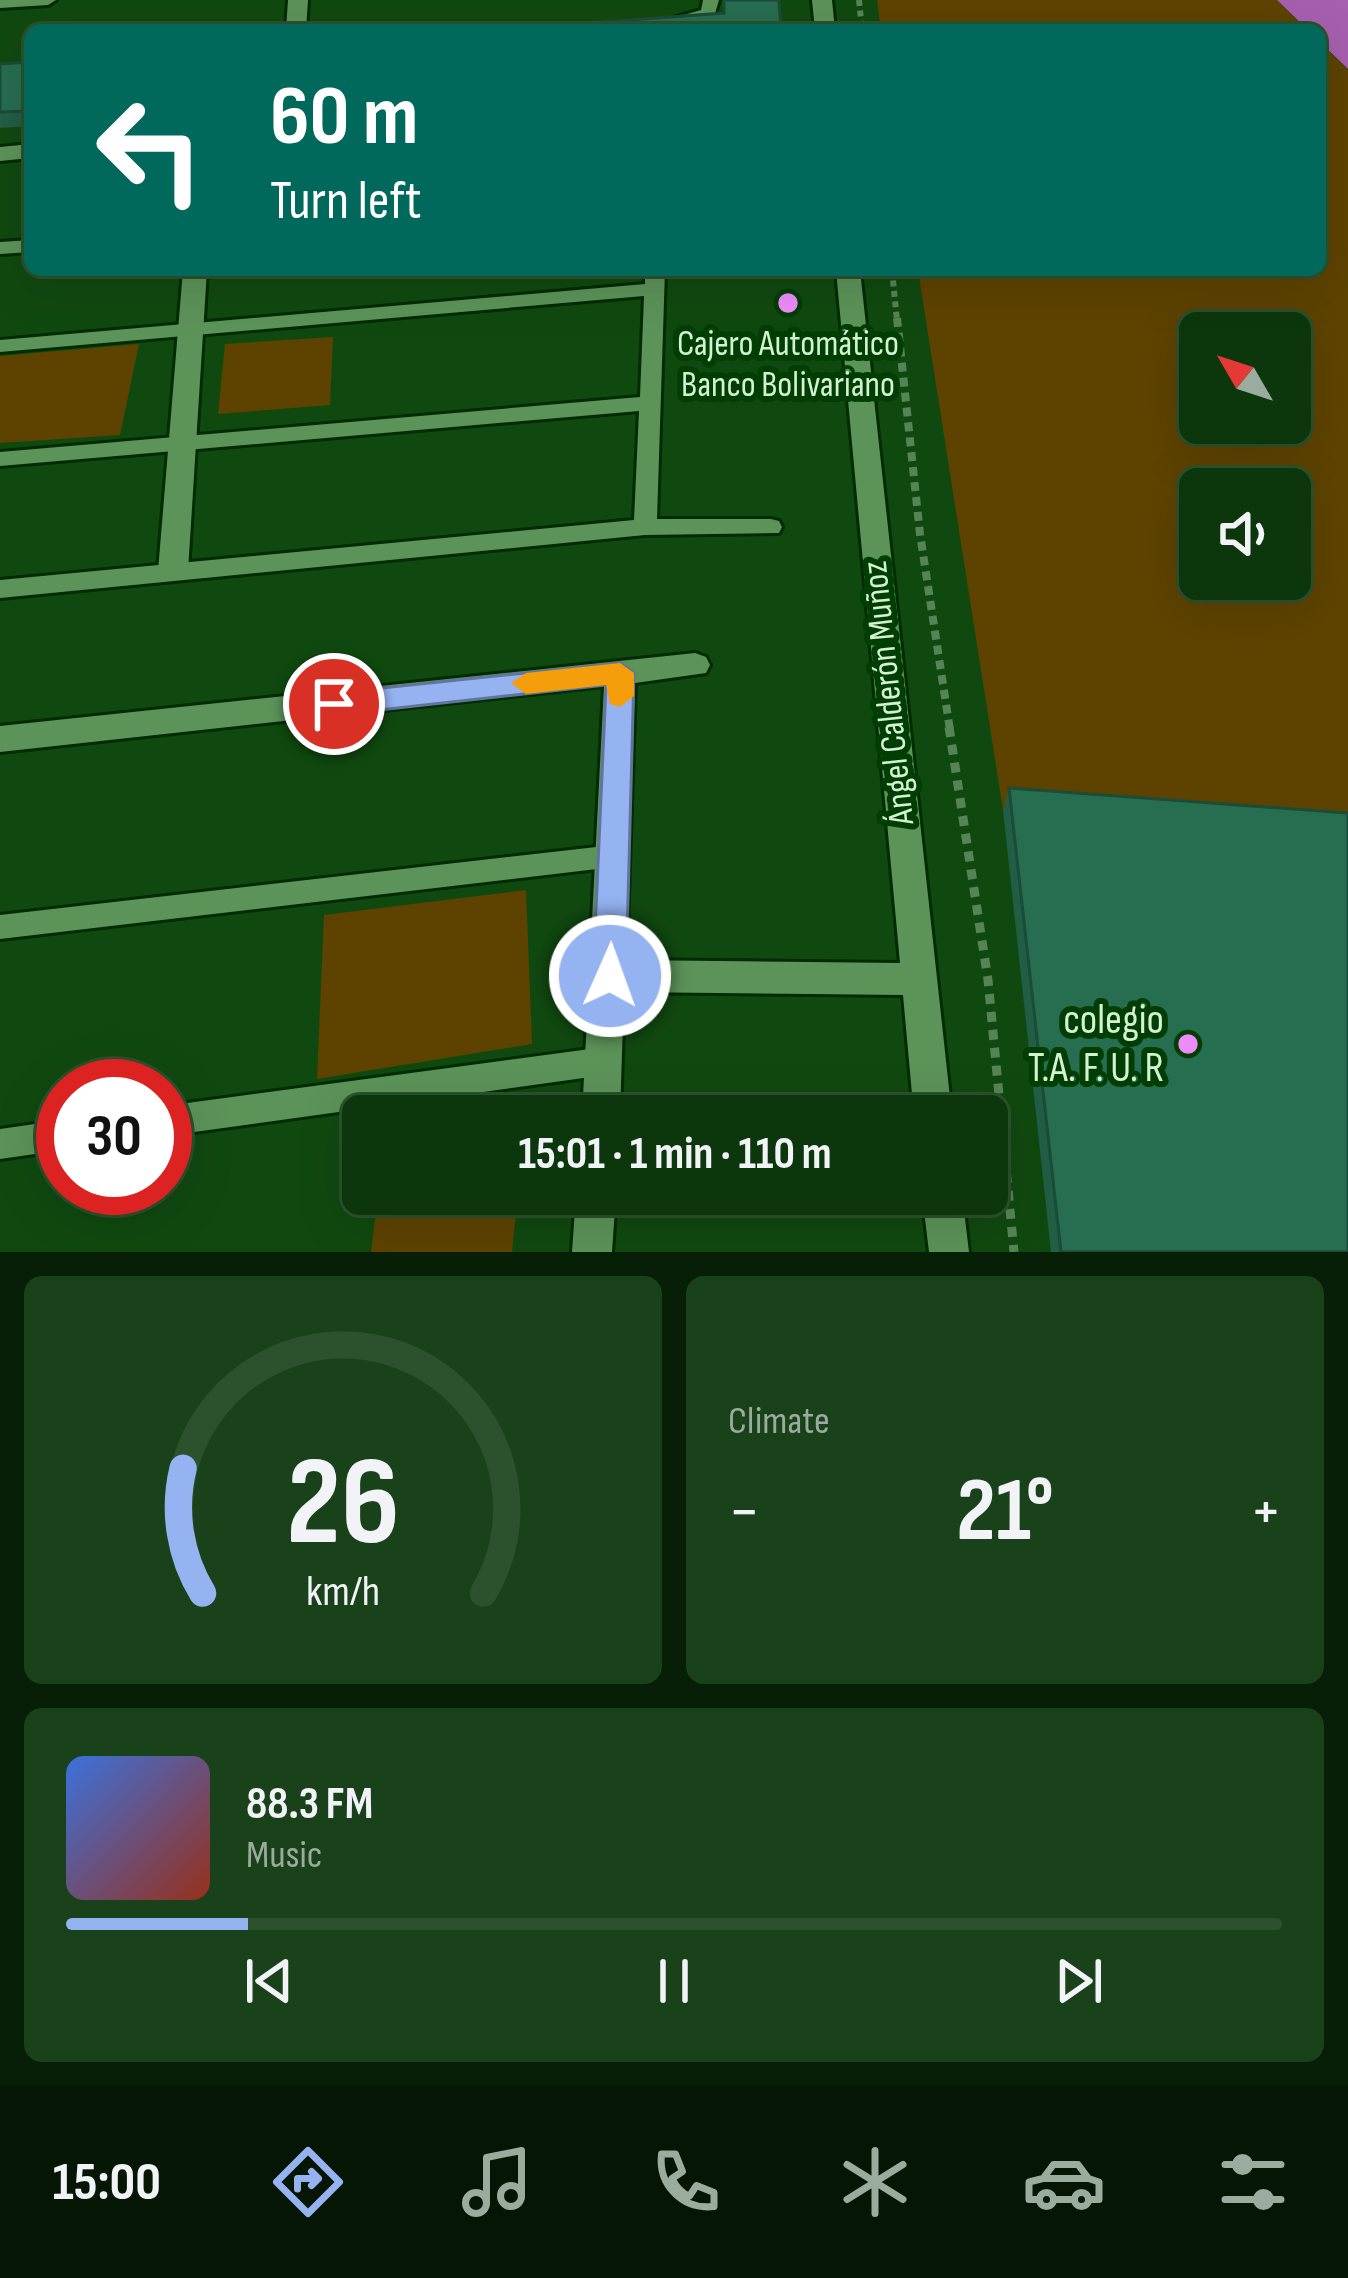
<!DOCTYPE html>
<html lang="en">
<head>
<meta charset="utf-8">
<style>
	:root { --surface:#0c370c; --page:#1a421a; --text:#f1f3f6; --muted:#9aac9d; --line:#2c512d; --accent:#95b2f1 }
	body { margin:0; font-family:"Sofia Sans Condensed",sans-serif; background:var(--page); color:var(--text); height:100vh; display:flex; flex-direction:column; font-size:45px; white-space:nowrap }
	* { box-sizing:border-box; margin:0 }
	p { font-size:39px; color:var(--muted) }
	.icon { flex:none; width:66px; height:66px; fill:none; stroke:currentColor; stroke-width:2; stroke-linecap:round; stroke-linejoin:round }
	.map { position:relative; height:1252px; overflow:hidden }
	.panel { display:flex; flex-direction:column; gap:24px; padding:24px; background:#071e07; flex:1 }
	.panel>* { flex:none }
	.guide { position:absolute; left:24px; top:24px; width:1302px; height:252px; border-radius:18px; box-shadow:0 12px 48px #0002,0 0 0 3px var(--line); background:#00695c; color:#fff; overflow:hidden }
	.needle { width:78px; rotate:309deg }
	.controls { position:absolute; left:1179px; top:312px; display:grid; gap:24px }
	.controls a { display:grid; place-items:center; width:132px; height:132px; border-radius:18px; background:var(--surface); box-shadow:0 12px 48px #0002,0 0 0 3px var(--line); font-size:60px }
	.speed { position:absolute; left:36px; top:1059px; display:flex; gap:24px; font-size:60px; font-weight:700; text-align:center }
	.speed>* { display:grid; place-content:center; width:156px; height:156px; border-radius:50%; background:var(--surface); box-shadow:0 12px 48px #0002,0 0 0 3px var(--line); line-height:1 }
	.speed .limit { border:18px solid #d22; background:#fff; color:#111 }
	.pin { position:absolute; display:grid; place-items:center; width:102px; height:102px; color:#fff; margin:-51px; border:6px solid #fff; border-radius:50%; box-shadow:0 3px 12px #0007 }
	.me { position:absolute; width:132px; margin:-66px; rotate:2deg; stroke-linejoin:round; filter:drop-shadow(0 0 9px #0008) }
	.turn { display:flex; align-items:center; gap:42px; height:252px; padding:0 48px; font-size:54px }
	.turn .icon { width:156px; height:156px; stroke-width:2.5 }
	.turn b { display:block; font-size:84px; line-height:102px }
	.big { font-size:90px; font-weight:700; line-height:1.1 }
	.panel .card { flex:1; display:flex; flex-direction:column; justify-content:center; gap:18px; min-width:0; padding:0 42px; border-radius:18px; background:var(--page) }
	.panel .dial { align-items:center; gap:0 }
	.dial svg { height:312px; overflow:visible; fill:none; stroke:var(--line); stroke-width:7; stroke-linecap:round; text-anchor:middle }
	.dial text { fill:var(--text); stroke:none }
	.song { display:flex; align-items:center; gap:36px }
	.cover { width:144px; height:144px; border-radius:18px; background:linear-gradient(135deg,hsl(220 70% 55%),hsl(10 70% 35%)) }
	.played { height:12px; border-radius:6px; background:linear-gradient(90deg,var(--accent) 15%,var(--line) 15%) }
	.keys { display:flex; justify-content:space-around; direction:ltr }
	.heat { display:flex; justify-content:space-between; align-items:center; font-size:66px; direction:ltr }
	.panel .tiles { flex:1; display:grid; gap:24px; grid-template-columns:1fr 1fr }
	.card:last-child { grid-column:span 2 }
	.trip { position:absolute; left:342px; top:1095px; width:666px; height:120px; border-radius:18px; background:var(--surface); box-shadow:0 12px 48px #0002,0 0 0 3px var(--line); font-weight:700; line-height:120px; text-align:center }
	.tabs { display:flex; height:192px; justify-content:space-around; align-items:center; background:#051605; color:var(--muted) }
	.tabs .icon { width:84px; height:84px }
	.tabs .active { color:var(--accent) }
	.tabs b { font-size:54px; color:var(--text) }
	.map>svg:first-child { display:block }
	.green { fill:#5e4300; fill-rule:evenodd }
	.water { fill:#a65faf }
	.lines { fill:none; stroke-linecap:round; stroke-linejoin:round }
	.lane-casing { stroke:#012c02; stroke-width:6 }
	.street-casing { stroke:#012c02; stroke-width:6 }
	.path-far2 { stroke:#568555; stroke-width:6; stroke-dasharray:6 4.5; stroke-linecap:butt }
	.path-far1 { stroke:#568555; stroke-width:8; stroke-dasharray:9 6; stroke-linecap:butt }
	.path { stroke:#568555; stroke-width:9; stroke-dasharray:10 8; stroke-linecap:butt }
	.lane { fill:#5c9359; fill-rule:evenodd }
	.street { fill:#5c9359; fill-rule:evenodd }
	.wall { fill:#225e45 }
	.building { fill:#276d50; stroke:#1b4c38; stroke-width:3 }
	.route { fill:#95b2f1; stroke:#61749d; stroke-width:3 }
	.slow { fill:#f59e0b }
	.poi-dot { fill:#ed8cf9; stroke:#013e03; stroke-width:4.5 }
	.labels { text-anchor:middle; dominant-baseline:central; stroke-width:12; stroke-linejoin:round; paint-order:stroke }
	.poi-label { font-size:36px; fill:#d4f1d1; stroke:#013e03 }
	.street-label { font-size:36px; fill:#d4f1d1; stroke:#013e03 }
	.near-poi-label { font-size:42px; fill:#d4f1d1; stroke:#013e03; text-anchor:end }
</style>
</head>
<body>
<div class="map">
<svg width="1348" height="1252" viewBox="0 0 1348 1252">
	<rect width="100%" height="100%" fill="#104910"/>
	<!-- green -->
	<path class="green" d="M877 0H1277L1307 30H881Z
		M1320 42 1348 70V1252L1003 810 918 270H1320ZM1200 333H1290V423H1200ZM1200 489H1290V579H1200Z
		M333 337 330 405 218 414 225 344Z
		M139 344 120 435 0 443V356Z
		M526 890 532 1044 317 1079 324 915Z
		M378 1194H518L512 1252H371Z"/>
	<!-- water -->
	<path class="water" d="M1277 0H1348V69L1320 42V30H1308Z"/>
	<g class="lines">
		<defs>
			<path id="lane" d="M0 0H56L48 5 0 8Z
				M703 0H719L714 17 678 24 670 19 701 10Z
				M30 240V252L0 254V242Z
				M645 270H665L657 519H771L779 521 782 527 779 533 645 535 0 598V580L634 520 639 411 0 466V452L640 397 644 296 0 352V340L645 284Z
				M614 845 624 848 628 856 624 864 614 867 0 939V915Z
				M605 1047 616 1051 620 1061 616 1071 605 1075 165 1136V1106Z
				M63 1120V1150L0 1159V1129Z"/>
			<path id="street" d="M288 0H308L306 30H286Z
				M812 0H832L835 30H815Z
				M30 144V158L0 161V147Z
				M183 270H207L188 571 173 581 158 571Z
				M836 270H860L952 1116H914L903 995 624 992 620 1116H582L604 686 0 752V726L695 653 706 657 710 665 706 673 635 683 626 960 900 963Z
				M576 1194H616L612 1252H572Z
				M922 1194H962L969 1252H929Z"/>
		</defs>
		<!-- lane casing -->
		<use href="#lane" class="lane-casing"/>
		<!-- street casing -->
		<use href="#street" class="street-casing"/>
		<!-- path-far2 -->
		<path class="path-far2" d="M859 0 862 30
			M892 270 897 321"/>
		<!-- path-far1 -->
		<path class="path-far1" d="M897 318 920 534 950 730"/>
		<!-- path -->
		<path class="path" d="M949 727 988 980 1014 1252"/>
		<!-- lane -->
		<use href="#lane" class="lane"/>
		<!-- street -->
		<use href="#street" class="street"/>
	</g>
	<!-- wall -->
	<path class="wall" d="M30 62V126L0 128V64Z
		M1009 788 1348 1252H1051L1003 810Z"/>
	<!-- building -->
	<path class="building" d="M724 0H779L781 30H492L724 13Z
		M30 62V111L0 112V64Z
		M1009 788 1348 813V1252H1061Z"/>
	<!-- route -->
	<path class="route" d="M620 663 634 673 626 976 621 987 610 991 598 987 593 976 606 685 334 715 324 712 320 704 324 696 334 693Z"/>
	<!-- slow -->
	<path class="slow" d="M620 663 634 673V696L620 707 610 704 606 685 526 694 511 683 526 673Z"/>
	<!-- markers -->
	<g class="poi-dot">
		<circle cx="788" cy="303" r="12"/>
		<circle cx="1188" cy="1044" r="12"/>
	</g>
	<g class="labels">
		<!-- poi labels -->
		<g class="poi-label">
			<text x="788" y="344">Cajero Automático<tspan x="788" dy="41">Banco Bolivariano</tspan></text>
		</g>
		<!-- street labels -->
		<g class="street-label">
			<text transform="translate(889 693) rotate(-96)">Ángel Calderón Muñoz</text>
		</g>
		<!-- near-poi labels -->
		<g class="near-poi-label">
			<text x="1164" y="1020">colegio<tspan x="1164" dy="48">T.A. F. U. R</tspan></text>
		</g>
	</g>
</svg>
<div class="controls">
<a><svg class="needle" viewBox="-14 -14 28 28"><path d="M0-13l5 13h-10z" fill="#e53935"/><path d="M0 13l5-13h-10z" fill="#9aac9d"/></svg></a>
<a><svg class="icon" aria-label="sound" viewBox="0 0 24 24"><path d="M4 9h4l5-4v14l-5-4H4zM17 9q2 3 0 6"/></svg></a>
</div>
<div class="speed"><div class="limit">30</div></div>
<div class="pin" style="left:334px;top:704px;background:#d93025"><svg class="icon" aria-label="arrive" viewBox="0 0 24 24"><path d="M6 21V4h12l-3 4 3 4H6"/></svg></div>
<svg class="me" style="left:610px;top:976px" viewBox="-20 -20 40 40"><circle r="17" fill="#95b2f1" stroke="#fff" stroke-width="3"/><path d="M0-11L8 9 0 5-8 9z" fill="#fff"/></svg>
<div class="trip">15:01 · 1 min · 110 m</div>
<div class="guide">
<div class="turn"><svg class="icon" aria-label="left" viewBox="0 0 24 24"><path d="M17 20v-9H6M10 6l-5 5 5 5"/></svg><div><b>60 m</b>Turn left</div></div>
</div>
</div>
<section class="panel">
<div class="tiles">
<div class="card dial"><svg viewBox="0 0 100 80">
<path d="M14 69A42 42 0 1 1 86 69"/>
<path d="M14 69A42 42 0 0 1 9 37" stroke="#95b2f1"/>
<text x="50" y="56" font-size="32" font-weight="700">26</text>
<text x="50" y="72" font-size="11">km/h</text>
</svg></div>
<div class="card"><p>Climate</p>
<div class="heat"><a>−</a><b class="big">21°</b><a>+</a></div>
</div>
<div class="card">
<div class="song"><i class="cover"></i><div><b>88.3 FM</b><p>Music</p></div></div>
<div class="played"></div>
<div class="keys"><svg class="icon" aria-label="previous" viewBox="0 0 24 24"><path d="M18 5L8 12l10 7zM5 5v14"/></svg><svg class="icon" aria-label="pause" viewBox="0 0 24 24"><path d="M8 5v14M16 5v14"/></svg><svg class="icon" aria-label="next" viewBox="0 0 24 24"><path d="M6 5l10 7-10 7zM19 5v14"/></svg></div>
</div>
</div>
</section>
<nav class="tabs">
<b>15:00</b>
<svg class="icon active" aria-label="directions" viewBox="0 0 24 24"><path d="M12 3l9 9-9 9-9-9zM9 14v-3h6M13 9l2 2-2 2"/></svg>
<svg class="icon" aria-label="music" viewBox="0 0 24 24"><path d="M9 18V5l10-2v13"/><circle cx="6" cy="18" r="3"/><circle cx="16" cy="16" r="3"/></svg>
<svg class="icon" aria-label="phone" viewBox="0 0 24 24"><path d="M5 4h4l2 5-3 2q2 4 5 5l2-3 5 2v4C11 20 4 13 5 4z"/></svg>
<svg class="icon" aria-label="climate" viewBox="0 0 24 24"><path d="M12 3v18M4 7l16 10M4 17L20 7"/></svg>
<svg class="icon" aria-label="car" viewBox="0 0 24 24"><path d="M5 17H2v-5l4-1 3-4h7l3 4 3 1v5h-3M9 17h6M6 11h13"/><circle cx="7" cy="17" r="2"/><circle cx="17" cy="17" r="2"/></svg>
<svg class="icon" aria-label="filters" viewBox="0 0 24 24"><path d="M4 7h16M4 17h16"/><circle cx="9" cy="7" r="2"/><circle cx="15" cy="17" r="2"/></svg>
</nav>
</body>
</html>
